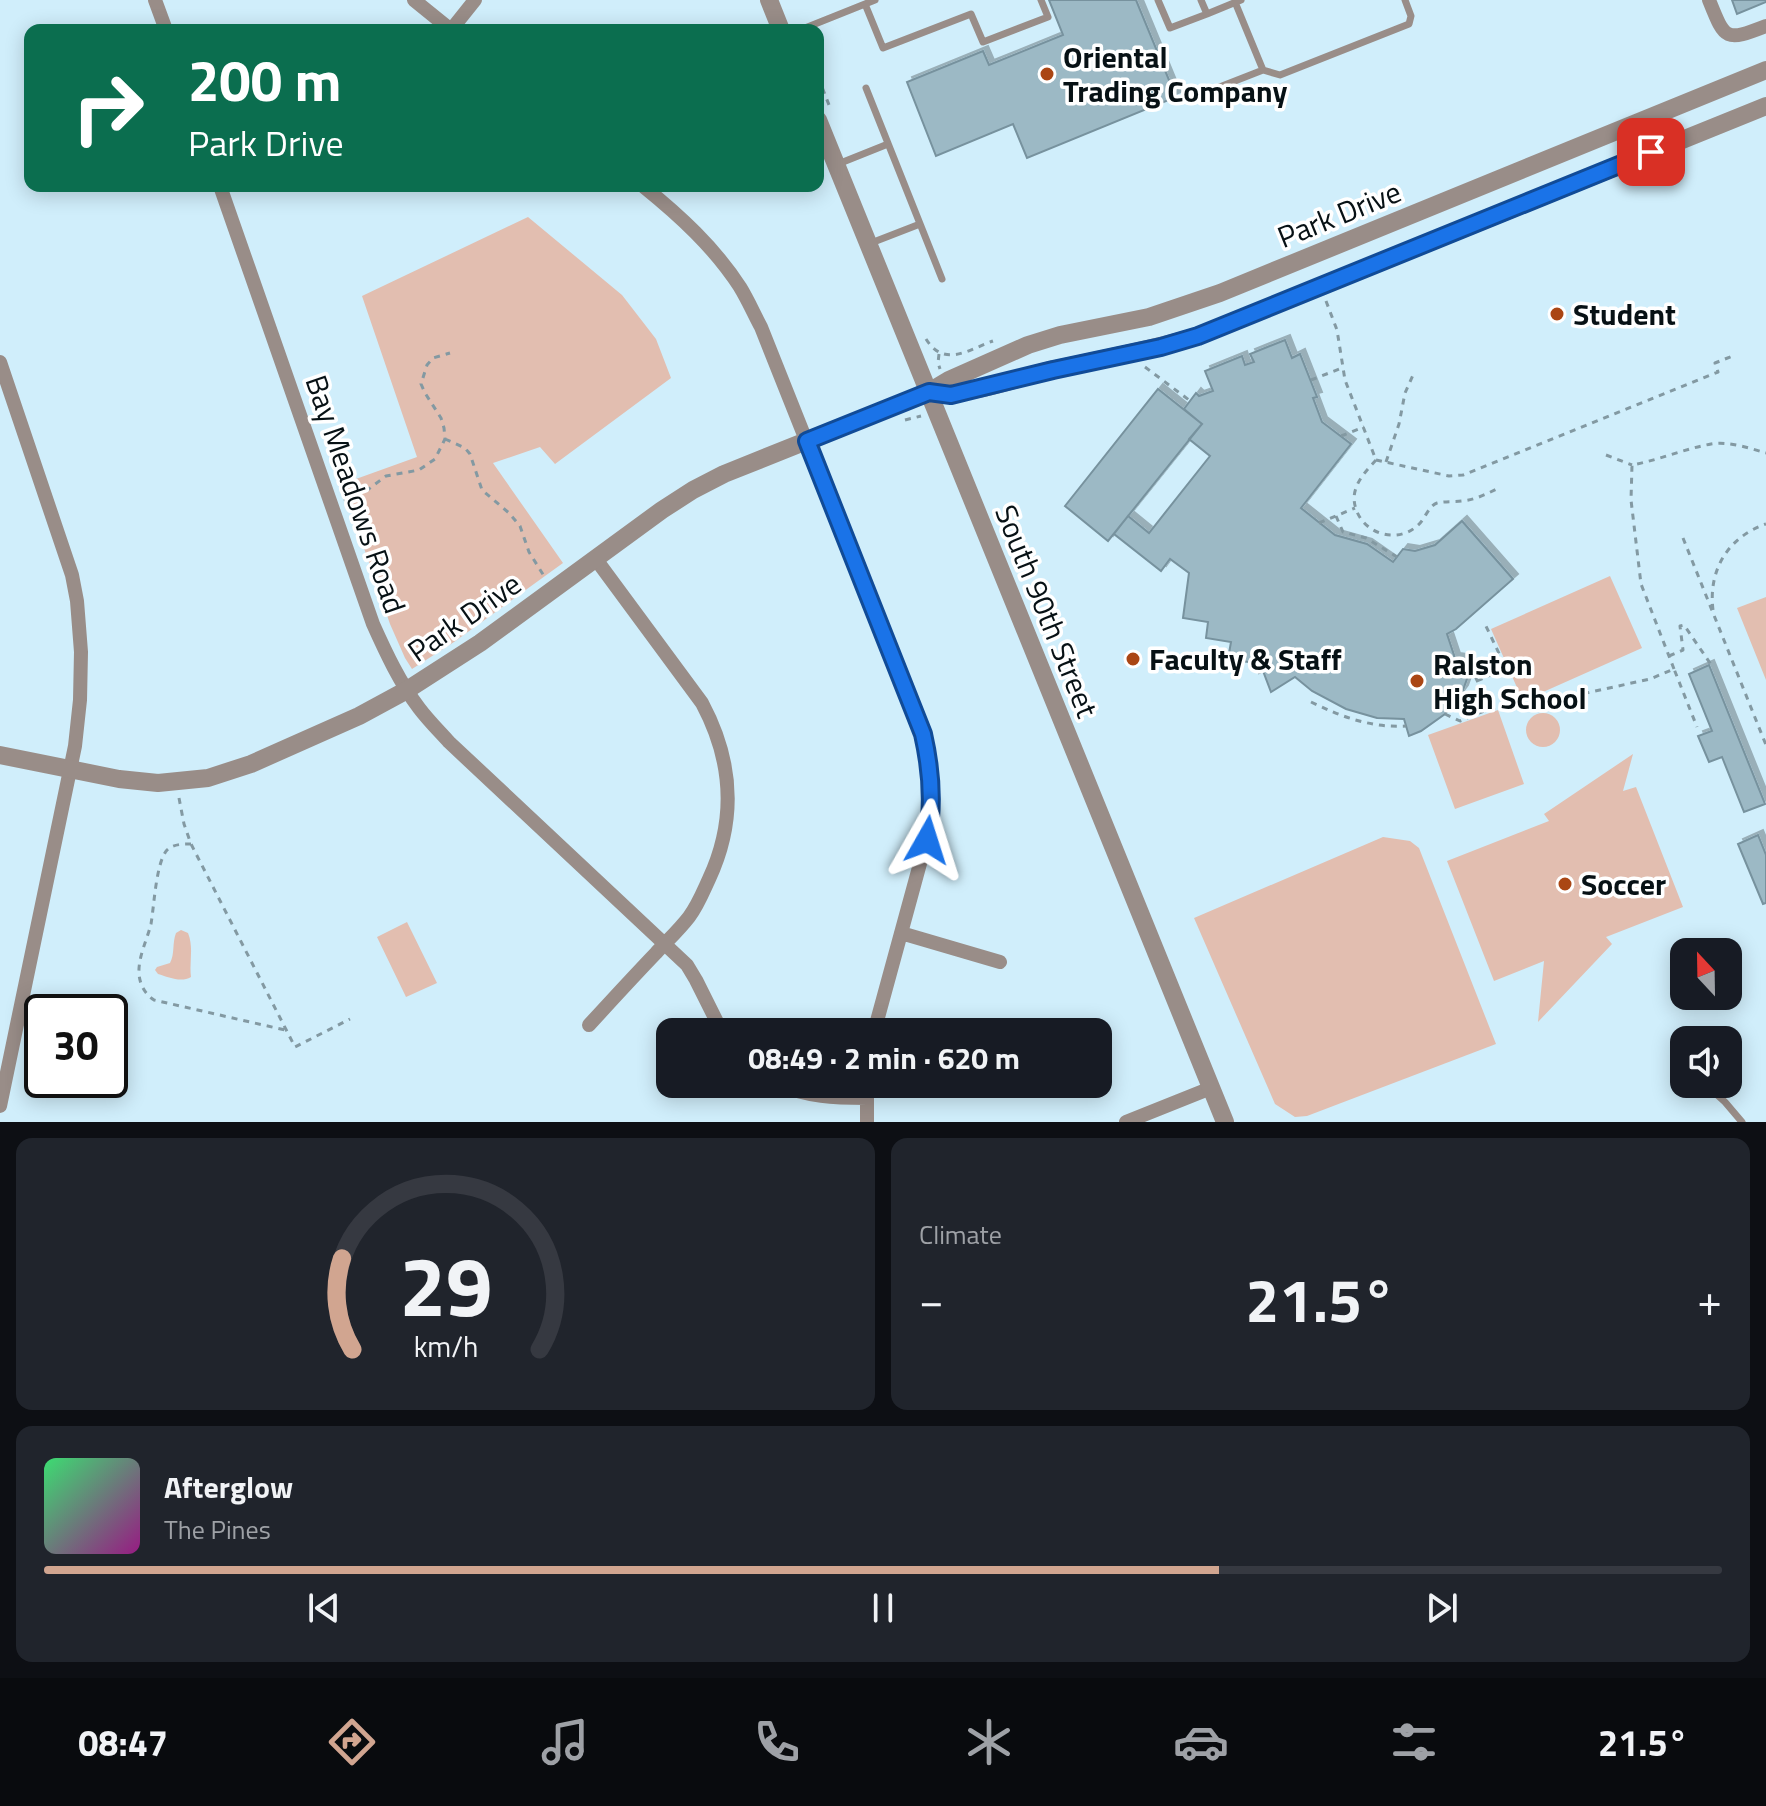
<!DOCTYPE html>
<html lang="en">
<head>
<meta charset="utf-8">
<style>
	:root { --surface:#171b24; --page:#20242c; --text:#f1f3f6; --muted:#9ea1a6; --line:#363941; --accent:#d1a590 }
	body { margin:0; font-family:"Titillium Web",sans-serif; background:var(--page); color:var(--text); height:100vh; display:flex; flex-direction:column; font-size:30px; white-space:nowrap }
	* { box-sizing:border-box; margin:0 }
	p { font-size:26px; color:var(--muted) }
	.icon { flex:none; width:44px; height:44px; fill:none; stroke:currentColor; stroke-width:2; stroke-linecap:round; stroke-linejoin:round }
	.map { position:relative; height:1122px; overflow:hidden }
	.details { display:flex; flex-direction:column; gap:16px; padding:16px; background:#0d0f14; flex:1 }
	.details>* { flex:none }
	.banner { position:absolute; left:24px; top:24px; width:800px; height:168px; border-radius:16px; box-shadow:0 4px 20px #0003; background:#0b6e4f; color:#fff; overflow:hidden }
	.needle { width:52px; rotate:338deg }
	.tools { position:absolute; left:1670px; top:938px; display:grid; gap:16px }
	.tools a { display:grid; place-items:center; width:72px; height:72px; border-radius:16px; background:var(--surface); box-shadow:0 4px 20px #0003; font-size:40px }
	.speed { position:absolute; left:24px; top:994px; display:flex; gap:16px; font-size:40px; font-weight:700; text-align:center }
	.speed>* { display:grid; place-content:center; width:104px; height:104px; border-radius:50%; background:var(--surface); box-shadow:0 4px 20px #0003; line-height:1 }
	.speed .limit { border:4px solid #111; border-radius:12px; background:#fff; color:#111 }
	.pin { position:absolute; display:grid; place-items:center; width:68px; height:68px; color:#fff; margin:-34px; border-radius:16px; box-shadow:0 4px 12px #0006 }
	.me { position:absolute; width:88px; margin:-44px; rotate:6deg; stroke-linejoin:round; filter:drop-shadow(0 0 6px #0008) }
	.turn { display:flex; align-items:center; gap:28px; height:168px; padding:0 32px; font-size:36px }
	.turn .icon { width:104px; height:104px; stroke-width:2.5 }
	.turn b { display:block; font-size:56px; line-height:68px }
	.big { font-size:60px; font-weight:700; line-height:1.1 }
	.details .card { flex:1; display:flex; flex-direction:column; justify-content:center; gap:12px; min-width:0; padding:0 28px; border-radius:16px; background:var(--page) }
	.details .dial { align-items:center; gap:0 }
	.dial svg { height:208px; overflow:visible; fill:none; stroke:var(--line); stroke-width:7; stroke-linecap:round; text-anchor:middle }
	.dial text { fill:var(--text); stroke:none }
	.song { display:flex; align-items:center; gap:24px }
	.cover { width:96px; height:96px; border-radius:12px; background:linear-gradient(135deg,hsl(140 70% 55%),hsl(310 70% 35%)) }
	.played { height:8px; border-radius:4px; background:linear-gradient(90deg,var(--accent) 70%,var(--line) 70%) }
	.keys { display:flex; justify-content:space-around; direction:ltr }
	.heat { display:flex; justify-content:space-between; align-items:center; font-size:44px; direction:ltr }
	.details .tiles { flex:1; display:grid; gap:16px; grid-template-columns:1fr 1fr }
	.card:last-child { grid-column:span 2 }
	.trip { position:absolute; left:656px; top:1018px; width:456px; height:80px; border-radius:16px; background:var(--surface); box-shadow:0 4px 20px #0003; font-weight:700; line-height:80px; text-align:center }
	.menu { display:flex; height:128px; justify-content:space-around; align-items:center; background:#090b0e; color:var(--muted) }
	.menu .icon { width:56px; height:56px }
	.menu .active { color:var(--accent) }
	.menu b { font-size:36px; color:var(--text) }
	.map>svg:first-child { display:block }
	.green { fill:#e2beb0 }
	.building { fill:#9cb9c5; stroke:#77929e; stroke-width:2; filter:url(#shadow) }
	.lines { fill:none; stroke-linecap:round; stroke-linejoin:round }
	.path { stroke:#8399a2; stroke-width:3; stroke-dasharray:6 6; stroke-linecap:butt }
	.service { stroke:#998d88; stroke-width:7 }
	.minor { stroke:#998d88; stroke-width:14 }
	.tertiary { stroke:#998d88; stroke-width:18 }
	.route-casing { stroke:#114b97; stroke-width:20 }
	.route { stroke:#1a73e8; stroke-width:14 }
	.poi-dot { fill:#aa4614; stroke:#fff; stroke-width:3 }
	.labels { text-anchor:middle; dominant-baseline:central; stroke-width:7; stroke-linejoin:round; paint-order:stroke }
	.poi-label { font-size:30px; font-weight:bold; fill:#071115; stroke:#fff; text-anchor:start }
	.street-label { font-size:30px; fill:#071115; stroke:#fff }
</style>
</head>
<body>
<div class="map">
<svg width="1766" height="1122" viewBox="0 0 1766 1122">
	<defs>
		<filter id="shadow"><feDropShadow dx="5" dy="-5" stdDeviation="0" flood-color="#0004"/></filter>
	</defs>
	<rect width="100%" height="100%" fill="#d0eefb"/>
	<!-- green -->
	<path class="green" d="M528 217 622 295 656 339 671 378 555 464 540 447 493 463 563 563 454 642 412 669 405 658 390 624 342 484 417 457 362 296Z
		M1610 576 1642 648 1523 701 1491 629Z
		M1766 597V680L1737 608Z
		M1498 710 1524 784 1455 809 1428 735Z
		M1526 730a17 17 0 1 1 34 0a17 17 0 1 1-34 0Z
		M1633 754 1623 791 1636 787 1683 907 1606 937 1612 944 1538 1022 1544 961 1494 981 1447 861 1549 821 1544 814Z
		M1383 837 1410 841 1419 848 1496 1044 1307 1116 1295 1117 1275 1104 1194 918Z
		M407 922 437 983 406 997 377 937Z
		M181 930 188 933C194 948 189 962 191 977 181 983 168 977 158 974L155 970 157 967 170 963C175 954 172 943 176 933Z"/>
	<!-- building -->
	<path class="building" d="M1049 0H1136L1176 97 1027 158 1013 124 936 156 907 82 983 51 989 65 1063 35Z
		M1732 0H1766V2L1737 14Z
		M1285 340 1292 358 1300 354 1317 397 1313 398 1322 422 1351 444 1301 508 1335 535 1367 544 1393 562 1403 549 1415 551 1435 545 1462 521 1513 579 1456 629 1447 634 1455 658 1469 660 1468 676 1463 690 1445 714 1421 731 1409 736 1404 719 1377 718 1346 709 1312 691 1295 677 1271 692 1263 671 1259 673 1255 663 1228 659 1231 642 1206 638 1208 622 1183 618 1189 573 1170 559 1161 571 1114 534 1128 516 1149 533 1210 456 1189 439 1202 424 1184 409 1196 393 1199 396 1213 391 1205 371 1242 356 1245 365 1254 362 1250 354Z
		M1158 389 1202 424 1108 541 1065 506Z
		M1709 665 1765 804 1744 812 1722 757 1709 762 1698 736 1712 731 1689 674Z
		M1758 835 1766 855V903L1763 904 1738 844Z"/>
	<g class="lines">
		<!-- path -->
		<path class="path" d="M818 77 831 110
			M1326 301 1337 330 1345 380 1376 460
			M926 339C944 368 968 350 993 341
			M939 354 938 363 940 369
			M1145 367 1189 400
			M1311 380 1342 368
			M905 420 921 416
			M1341 436 1364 427
			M445 439 465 448 470 454 482 490 509 513 520 526 529 552 544 576
			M1606 455 1632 465
			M1376 460 1449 476 1463 475 1718 372 1715 363 1735 355
			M1376 460C1363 474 1349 489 1356 509 1364 534 1397 544 1417 526 1425 520 1428 506 1437 503 1445 501 1454 502 1462 501 1475 500 1486 494 1497 489
			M1386 462 1399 424 1405 393 1413 375
			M344 501 362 494 386 476 419 470 435 459 445 439 444 428 441 418 425 393 421 384 427 365 433 358 450 353
			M1336 516 1343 532 1366 538 1397 557
			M1319 523 1355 508
			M1683 538 1766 745
			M1713 610C1708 570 1728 537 1766 524
			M1669 656 1683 650 1680 626 1684 625 1712 666
			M1470 666 1491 709
			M1674 669 1641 584 1631 500 1632 465C1659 460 1684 449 1711 444 1728 441 1749 448 1766 453
			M1477 681 1506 668 1484 622
			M1311 702C1342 717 1371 728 1406 726
			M1445 714 1460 721C1473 716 1489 707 1504 707 1511 707 1516 709 1523 707L1650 679 1674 669 1697 727
			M179 798 184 824 191 844 295 1047 350 1019
			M191 844C183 844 173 844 167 850 156 862 154 907 151 924 147 940 138 957 139 974 140 985 145 994 154 1000L285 1030"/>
		<!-- service -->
		<path class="service" d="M1158 0 1170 28 1207 14
			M1201 0 1207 14 1241 0
			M1235 2 1263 70
			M865 4 883 48 971 14 983 42 1048 17 1041 0
			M800 30 875 0
			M866 88 942 279
			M1194 97 1263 70 1280 75 1409 24 1411 16 1405 0
			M838 164 888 144
			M871 243 920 224
			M1705 1084 1725 1102 1742 1122"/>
		<!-- minor -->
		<path class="minor" d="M155 0 166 30
			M414 0 451 30
			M1709 0C1725 40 1725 42 1766 26
			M451 30 475 0
			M220 186 373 624C386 653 400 683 419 708 428 720 439 731 449 742L687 965 696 980 722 1032
			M643 186C680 216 714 247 740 287 748 300 754 314 761 327L923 734 927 754 932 791 930 827 874 1032
			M0 362 72 575 77 601 81 652 80 700 75 746 0 1106
			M901 933 1000 962
			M589 1025C611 1001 633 977 656 953 667 941 679 930 689 917 698 905 703 892 709 879 737 819 733 761 702 703L595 558
			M777 1084C809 1097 833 1098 867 1098
			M867 1122V1084
			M1126 1122 1211 1088"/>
		<!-- tertiary -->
		<path class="tertiary" d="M769 0 781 30
			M818 120 1225 1122
			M929 392C972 397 1014 378 1055 369 1103 359 1151 350 1198 336L1766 106
			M0 755 119 779 158 783 208 778 251 764 359 716 407 690 480 643 662 510 693 490 724 474 929 392 949 380 1028 345 1060 335 1149 317 1220 293 1766 70"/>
	</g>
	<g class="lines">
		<defs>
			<path id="route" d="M927 840C934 804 931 769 923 734L807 441 929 392 951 395 1053 370 1161 347 1198 336 1651 152"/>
		</defs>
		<!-- route casing -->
		<use href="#route" class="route-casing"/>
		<!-- route -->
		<use href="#route" class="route"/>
	</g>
	<!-- markers -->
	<g class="poi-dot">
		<circle cx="1047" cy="74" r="8"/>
		<circle cx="1557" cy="314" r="8"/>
		<circle cx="1133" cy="659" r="8"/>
		<circle cx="1417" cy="681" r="8"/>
		<circle cx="1565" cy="884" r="8"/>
	</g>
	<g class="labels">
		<!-- poi labels -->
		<g class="poi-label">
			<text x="1063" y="57">Oriental<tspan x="1063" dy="34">Trading Company</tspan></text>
			<text x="1573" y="314">Student</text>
			<text x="1149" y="659">Faculty &amp; Staff</text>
			<text x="1433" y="664">Ralston<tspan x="1433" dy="34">High School</tspan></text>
			<text x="1581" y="884">Soccer</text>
		</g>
		<!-- street labels -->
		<g class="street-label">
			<text transform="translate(1339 214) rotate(-22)">Park Drive</text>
			<text transform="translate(356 494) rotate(71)">Bay Meadows Road</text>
			<text transform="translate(1047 611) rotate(68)">South 90th Street</text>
			<text transform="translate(464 617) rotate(-35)">Park Drive</text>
		</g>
	</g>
</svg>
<div class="tools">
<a><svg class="needle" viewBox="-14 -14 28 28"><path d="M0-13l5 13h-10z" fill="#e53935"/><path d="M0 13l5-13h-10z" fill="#9ea1a6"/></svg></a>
<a><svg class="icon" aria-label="sound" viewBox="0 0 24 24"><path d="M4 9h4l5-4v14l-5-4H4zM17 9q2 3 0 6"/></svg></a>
</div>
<div class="speed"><div class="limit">30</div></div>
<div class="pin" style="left:1651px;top:152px;background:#d93025"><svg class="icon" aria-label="arrive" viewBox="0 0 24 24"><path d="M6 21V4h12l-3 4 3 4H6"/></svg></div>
<svg class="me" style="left:927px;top:840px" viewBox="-20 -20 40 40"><path d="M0-17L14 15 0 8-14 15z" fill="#1a73e8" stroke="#fff" stroke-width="4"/></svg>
<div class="trip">08:49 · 2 min · 620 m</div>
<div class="banner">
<div class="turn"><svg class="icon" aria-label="right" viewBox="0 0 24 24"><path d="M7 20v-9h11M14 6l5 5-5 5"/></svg><div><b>200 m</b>Park Drive</div></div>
</div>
</div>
<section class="details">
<div class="tiles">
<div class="card dial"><svg viewBox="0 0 100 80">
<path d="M14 69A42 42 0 1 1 86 69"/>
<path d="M14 69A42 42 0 0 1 10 34" stroke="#d1a590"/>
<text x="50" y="56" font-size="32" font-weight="700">29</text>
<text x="50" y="72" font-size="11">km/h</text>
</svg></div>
<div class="card"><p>Climate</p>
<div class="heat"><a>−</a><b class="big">21.5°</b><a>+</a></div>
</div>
<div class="card">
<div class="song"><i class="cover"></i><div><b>Afterglow</b><p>The Pines</p></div></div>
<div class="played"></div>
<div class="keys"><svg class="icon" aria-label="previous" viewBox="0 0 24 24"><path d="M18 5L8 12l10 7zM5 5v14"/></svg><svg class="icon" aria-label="pause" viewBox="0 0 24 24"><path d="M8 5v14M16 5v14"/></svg><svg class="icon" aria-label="next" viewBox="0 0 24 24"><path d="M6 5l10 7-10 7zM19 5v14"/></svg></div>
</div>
</div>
</section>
<nav class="menu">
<b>08:47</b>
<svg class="icon active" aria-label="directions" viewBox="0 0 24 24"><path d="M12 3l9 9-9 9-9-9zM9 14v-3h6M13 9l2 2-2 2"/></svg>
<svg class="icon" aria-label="music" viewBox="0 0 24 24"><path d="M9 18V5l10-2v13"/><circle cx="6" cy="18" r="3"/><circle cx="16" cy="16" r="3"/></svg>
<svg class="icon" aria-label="phone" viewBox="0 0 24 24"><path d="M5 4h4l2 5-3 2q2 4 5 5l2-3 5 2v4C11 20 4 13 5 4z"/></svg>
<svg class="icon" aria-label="climate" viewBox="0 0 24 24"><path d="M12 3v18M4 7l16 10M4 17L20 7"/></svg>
<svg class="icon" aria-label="car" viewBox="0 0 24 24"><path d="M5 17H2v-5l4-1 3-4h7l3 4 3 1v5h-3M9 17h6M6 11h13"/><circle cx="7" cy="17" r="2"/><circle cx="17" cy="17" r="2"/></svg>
<svg class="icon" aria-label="filters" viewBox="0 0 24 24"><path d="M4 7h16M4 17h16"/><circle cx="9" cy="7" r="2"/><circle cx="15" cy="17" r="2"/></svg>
<b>21.5°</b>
</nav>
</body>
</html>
